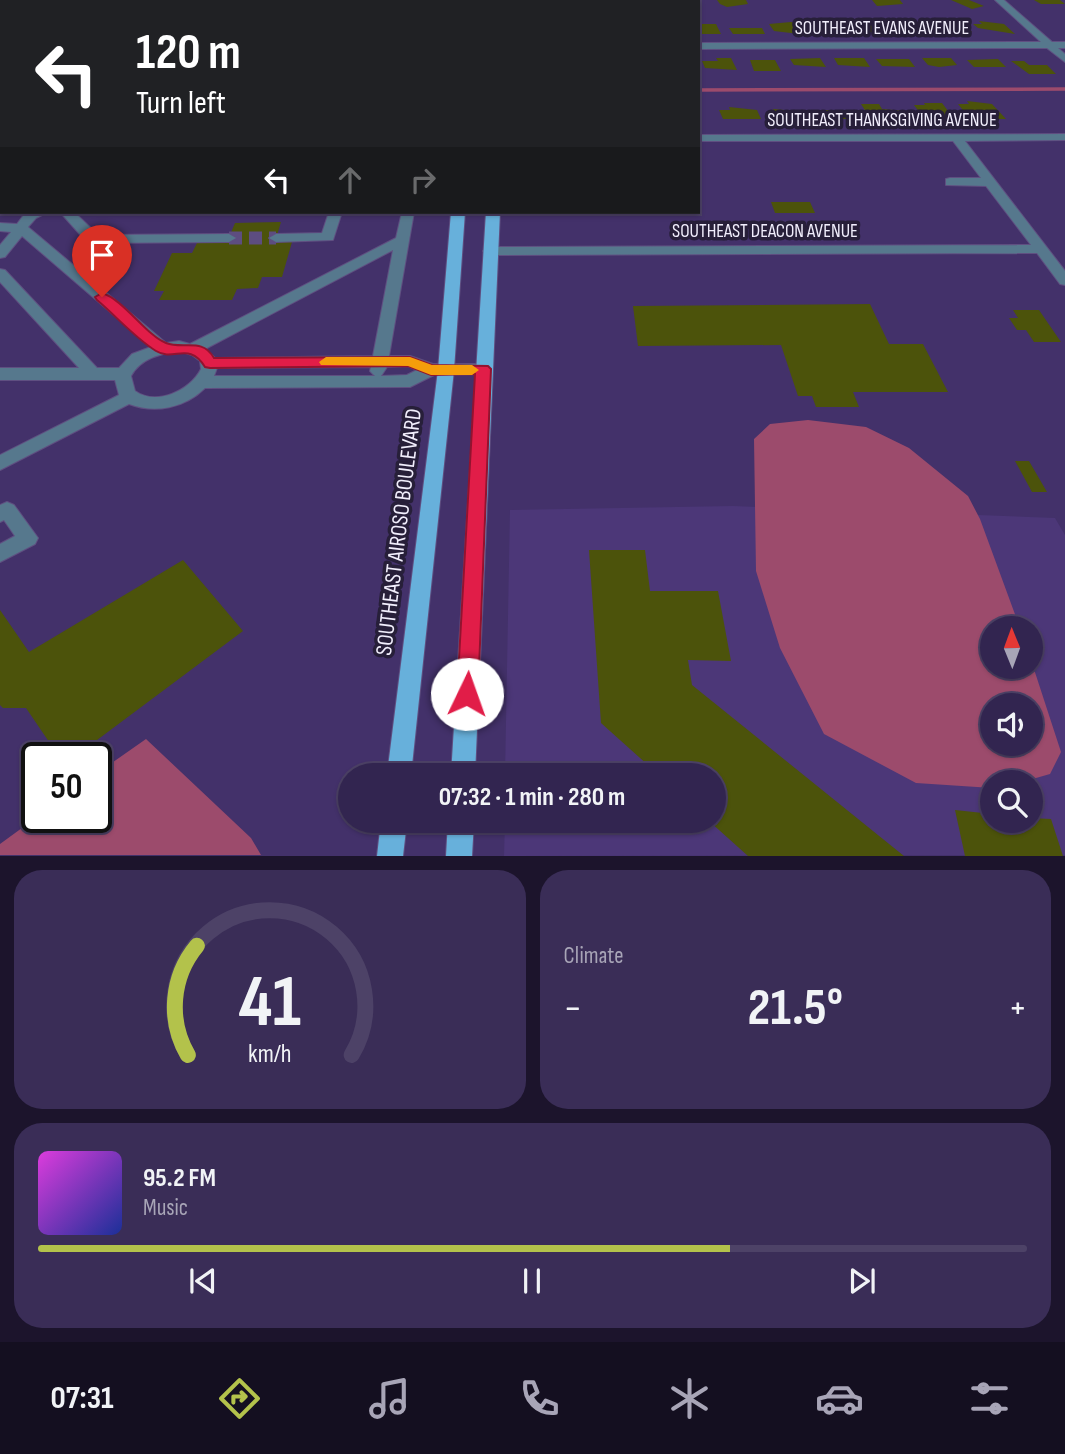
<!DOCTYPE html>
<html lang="en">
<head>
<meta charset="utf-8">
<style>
	:root { --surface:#322550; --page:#3a2d57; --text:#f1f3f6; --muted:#a8a5b7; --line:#4d4267; --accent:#b3c24b }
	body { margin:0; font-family:"Sofia Sans Condensed",sans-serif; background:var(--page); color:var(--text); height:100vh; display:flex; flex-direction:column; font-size:26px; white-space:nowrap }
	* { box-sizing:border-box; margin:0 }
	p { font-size:23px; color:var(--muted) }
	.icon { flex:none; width:38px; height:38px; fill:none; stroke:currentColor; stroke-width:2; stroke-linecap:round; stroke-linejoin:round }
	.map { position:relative; height:856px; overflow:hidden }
	.details { display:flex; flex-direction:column; gap:14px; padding:14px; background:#1c142c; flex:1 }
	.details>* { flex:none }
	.guide { position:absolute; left:0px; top:0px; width:700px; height:214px; box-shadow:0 2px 5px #0004,0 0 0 2px var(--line); background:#202124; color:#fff; overflow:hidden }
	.needle { width:46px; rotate:359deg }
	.fabs { position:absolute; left:980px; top:616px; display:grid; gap:14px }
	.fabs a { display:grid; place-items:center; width:63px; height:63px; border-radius:50%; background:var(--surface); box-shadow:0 2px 5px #0004,0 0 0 2px var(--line); font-size:35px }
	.speed { position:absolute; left:21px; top:742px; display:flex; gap:14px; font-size:35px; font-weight:700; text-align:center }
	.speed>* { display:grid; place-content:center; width:91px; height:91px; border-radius:50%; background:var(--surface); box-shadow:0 2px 5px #0004,0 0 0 2px var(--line); line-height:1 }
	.speed .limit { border:4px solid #111; border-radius:10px; background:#fff; color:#111 }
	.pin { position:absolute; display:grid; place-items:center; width:60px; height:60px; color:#fff; margin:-72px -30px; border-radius:50% 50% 50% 0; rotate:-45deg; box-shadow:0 0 7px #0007 }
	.pin .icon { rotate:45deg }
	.me { position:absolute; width:77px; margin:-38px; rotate:3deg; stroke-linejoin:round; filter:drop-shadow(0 0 5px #0008) }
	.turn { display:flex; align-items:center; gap:24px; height:147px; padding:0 21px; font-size:32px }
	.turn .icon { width:91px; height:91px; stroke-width:2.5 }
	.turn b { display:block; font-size:49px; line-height:60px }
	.lanes { display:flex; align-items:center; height:66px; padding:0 21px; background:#0003; justify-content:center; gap:35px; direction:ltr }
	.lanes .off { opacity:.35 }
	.big { font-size:52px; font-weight:700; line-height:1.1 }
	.details .widget { flex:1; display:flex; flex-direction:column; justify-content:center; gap:10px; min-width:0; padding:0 24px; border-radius:28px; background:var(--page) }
	.details .dial { align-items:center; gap:0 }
	.dial svg { height:182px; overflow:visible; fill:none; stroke:var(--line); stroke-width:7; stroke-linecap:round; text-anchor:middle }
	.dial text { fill:var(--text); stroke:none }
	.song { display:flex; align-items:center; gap:21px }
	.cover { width:84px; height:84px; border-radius:10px; background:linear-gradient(135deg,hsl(300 70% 55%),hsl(230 70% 35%)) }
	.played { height:7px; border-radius:4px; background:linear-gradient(90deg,var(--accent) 70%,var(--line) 70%) }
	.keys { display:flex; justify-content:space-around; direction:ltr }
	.heat { display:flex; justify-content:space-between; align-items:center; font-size:38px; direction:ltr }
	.details .tiles { flex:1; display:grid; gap:14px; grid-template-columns:1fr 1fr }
	.widget:last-child { grid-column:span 2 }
	.trip { position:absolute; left:338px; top:763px; width:388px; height:70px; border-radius:35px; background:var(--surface); box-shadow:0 2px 5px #0004,0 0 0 2px var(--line); font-weight:700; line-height:70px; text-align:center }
	.tabs { display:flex; height:112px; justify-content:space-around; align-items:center; background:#140f20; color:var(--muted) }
	.tabs .icon { width:49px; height:49px }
	.tabs .selected { color:var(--accent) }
	.tabs b { font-size:32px; color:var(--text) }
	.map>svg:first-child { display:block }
	.built { fill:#4c3778; fill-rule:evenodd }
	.water { fill:#9c4b6c; fill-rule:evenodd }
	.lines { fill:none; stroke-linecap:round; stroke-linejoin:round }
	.stream { stroke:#9c4b6c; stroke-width:3.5 }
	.building { fill:#4c530b }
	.minor-tunnel { stroke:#5d4d80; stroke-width:13; stroke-dasharray:13 7; stroke-linecap:butt }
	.minor-casing { stroke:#5f4f81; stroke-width:2 }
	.major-casing { stroke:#5f4f81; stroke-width:2 }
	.minor { fill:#56788d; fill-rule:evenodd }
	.major { fill:#67b0db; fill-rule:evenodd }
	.route { fill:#e11d48; stroke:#92132f; stroke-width:2 }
	.slow { fill:#f59e0b }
	.labels { text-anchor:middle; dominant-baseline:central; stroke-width:7; stroke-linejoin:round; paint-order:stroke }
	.far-street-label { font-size:19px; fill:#f1eefc; stroke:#271f39 }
	.street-label { font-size:23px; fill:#f1eefc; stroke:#271f39 }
</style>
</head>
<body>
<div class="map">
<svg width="1065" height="856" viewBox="0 0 1065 856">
	<rect width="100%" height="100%" fill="#43316a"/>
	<!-- built -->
	<path class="built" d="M733 506 1055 518 1065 535V855L504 856 505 821H714V775H505L510 510ZM992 628H1031V667H992ZM992 705H1031V744H992ZM992 782H1031V821H992Z"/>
	<!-- water -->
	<path class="water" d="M808 420 866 427 909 448 968 496 980 519 1020 628H992V667H1031V660L1061 752 1050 774 1022 782H992V788L916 783 824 734 780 648 756 571 754 439 770 424ZM992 705H1031V744H992Z
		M146 739 251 838 261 855H0V844L37 817H96V774Z"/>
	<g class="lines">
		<!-- stream -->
		<path class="stream" d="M0 2 2 0
			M698 90 1065 89"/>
	</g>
	<!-- building -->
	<path class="building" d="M717 0H746L748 4 727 7 720 4Z
		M872 0H900L903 4 877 6Z
		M951 0H969L984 6 972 9Z
		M1034 0H1060L1065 4H1041Z
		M979 21 1004 24 1015 34 978 28 973 24H982Z
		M791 22 800 24 808 35 774 31 769 24Z
		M962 22 972 32 942 34 932 25Z
		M699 24H716L721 34H698Z
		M853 24H879L889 34 859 31Z
		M821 25H841L847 34H816L813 28H823Z
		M902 26 923 28 929 34H904L898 28H904Z
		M729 28H762L765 34H733Z
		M716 58H731L737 70 705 68 702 61H718Z
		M820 58 826 67 794 65 790 59Z
		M834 58H864L870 67 838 65Z
		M922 58H951L957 65 939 67 928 65Z
		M876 59H909L915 67 882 66Z
		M998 59 1006 67H974L967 60Z
		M750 60H775L781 71H754Z
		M1011 61H1024L1029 65H1047L1056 74H1029Z
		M967 101 992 104 1006 119H970L958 104H969Z
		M924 103H942L955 120H925L914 105H925Z
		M861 104H879L882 109 905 111 911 120H871Z
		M729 107 757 110 761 119H723L719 110H730Z
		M773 109 807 112 813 121 779 122Z
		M820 110H853L859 119H825Z
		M771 202H810L815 213H775Z
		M281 222 275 242H292L282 277H262L258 288 237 289 232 300H159L164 291H154L172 253H192L197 243 227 242 235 223Z
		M870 304 889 344H923L948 392H853L859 407H816L812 396H798L781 345 638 346 633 306Z
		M1013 310H1039L1061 342H1034L1026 330H1017L1009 318H1018Z
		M1015 461H1029L1047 492H1032Z
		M589 550H645L650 591H718L731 661 688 660 692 685 904 856H748L709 821H714V775H659L601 723Z
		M183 560 243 631 73 758H60L26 708H3L0 705V610L29 652Z
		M955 810 992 814V821H1031V818L1051 819 1063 856H965Z"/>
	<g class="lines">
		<!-- minor-tunnel -->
		<path class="minor-tunnel" d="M229 238H276"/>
		<defs>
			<path id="minor" d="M80 0H89L79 2Z
				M995 0H1004L1052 42H1065V48H1058L1065 54V62L1047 48 698 49V43L1041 42Z
				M0 75H2L0 83Z
				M1065 134V140L965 141 1065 271V285L1060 284 1037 253 490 255 483 251 490 247 1031 245 986 186 946 185V179L950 178H981L953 141H698V135Z
				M0 138H2V144H0Z
				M26 212H48L36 218 28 227 166 343 179 341 190 344 396 238 402 212H414L389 356H410L433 364H483L491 369 483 374 434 375 410 387 205 388C185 408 155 414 129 404L0 470V455L119 395 115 380H0V368H79L0 282V269L5 270 97 368H119L132 354 151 347 22 236 5 257 0 258V245L11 232 0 231V223L17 224ZM393 250 373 356 215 358 205 349ZM179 351 192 355 200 361 201 369C190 391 156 406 135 391L131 376C141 358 160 354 179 351ZM408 366 417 370 407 375 381 376 387 367ZM371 367 370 371 375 376H214L217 368Z
				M60 212H74L98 235 229 234 236 238 229 242 97 243 85 240Z
				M329 212H342L333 240 276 242 269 238 276 234 322 233Z
				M7 502 14 505 38 538 35 544 0 562V544L15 536 4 520 0 522V505Z"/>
			<path id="major" d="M478 0H486V2H478Z
				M499 0H507V2H499Z
				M451 212H465L454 370 411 775H387L438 370Z
				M486 212H500L475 775H451Z
				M381 821H407L403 856H377Z
				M448 821H474L472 856H446Z"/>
		</defs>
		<!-- minor casing -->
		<use href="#minor" class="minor-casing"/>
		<!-- major casing -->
		<use href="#major" class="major-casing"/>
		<!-- minor -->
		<use href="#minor" class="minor"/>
		<!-- major -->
		<use href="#major" class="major"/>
	</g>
	<!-- route -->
	<path class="route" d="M102 293C123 299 147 336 166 343 184 350 202 337 214 358L410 357 432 365 488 366 491 369 478 694 474 701 467 704 460 701 457 694 475 374 431 375 408 366 210 368 205 367C189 341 174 362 156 351 135 338 116 316 97 300L95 297Z"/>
	<!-- slow -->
	<path class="slow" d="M326 357H410L432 365H472L479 370 472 375H431L408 366 321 365 319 362Z"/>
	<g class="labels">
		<!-- far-street labels -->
		<g class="far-street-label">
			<text x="882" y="28">SOUTHEAST EVANS AVENUE</text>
			<text x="882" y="120">SOUTHEAST THANKSGIVING AVENUE</text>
			<text x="765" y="231">SOUTHEAST DEACON AVENUE</text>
		</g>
		<!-- street labels -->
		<g class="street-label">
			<text transform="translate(399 532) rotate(-83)">SOUTHEAST AIROSO BOULEVARD</text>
		</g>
	</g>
</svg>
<div class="fabs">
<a><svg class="needle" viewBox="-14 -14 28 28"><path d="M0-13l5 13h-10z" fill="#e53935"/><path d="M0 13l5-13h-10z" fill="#a8a5b7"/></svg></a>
<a><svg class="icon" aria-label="sound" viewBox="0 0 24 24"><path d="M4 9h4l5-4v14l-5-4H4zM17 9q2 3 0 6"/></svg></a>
<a><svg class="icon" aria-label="search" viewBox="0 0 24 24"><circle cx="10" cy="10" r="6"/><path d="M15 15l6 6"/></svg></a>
</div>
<div class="speed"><div class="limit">50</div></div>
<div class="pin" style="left:102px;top:297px;background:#d93025"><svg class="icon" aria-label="arrive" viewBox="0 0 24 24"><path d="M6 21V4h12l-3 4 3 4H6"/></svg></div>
<svg class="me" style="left:467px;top:694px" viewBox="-20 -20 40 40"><circle r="19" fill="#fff"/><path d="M0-13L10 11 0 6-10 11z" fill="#e11d48"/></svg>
<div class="trip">07:32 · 1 min · 280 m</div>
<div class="guide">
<div class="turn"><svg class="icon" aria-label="left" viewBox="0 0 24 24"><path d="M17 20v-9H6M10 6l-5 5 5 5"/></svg><div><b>120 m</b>Turn left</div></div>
<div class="lanes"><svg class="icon" aria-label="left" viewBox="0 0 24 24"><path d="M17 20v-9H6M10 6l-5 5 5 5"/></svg><svg class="icon off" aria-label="ahead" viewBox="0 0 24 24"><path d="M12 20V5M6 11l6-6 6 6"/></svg><svg class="icon off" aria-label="right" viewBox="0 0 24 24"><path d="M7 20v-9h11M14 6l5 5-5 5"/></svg></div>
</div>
</div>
<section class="details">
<div class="tiles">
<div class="widget dial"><svg viewBox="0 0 100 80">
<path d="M14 69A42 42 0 1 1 86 69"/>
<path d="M14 69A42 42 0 0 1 18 21" stroke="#b3c24b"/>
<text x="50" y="56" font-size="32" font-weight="700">41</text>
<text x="50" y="72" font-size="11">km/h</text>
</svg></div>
<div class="widget"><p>Climate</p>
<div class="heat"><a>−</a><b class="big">21.5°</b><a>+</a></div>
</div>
<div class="widget">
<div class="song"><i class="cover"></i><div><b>95.2 FM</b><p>Music</p></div></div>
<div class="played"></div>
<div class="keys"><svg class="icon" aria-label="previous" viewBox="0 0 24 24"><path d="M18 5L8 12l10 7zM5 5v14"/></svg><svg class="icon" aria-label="pause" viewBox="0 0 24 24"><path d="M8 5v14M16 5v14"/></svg><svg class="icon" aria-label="next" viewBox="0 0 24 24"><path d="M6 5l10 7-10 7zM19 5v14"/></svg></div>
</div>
</div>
</section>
<nav class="tabs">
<b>07:31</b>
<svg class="icon selected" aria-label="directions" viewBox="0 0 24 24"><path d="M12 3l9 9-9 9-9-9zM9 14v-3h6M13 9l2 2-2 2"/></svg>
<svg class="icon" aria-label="music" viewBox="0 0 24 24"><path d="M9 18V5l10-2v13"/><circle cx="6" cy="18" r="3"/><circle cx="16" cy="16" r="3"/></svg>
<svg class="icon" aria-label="phone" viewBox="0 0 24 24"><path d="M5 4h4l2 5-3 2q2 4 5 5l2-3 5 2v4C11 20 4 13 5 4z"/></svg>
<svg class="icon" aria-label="climate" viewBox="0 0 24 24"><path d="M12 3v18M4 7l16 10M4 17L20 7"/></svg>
<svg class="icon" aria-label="car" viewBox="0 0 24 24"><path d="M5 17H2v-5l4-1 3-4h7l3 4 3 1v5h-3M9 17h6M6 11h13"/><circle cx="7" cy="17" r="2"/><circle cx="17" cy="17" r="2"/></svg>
<svg class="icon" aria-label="filters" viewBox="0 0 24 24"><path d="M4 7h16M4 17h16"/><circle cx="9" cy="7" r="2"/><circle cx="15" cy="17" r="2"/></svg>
</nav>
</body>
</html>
